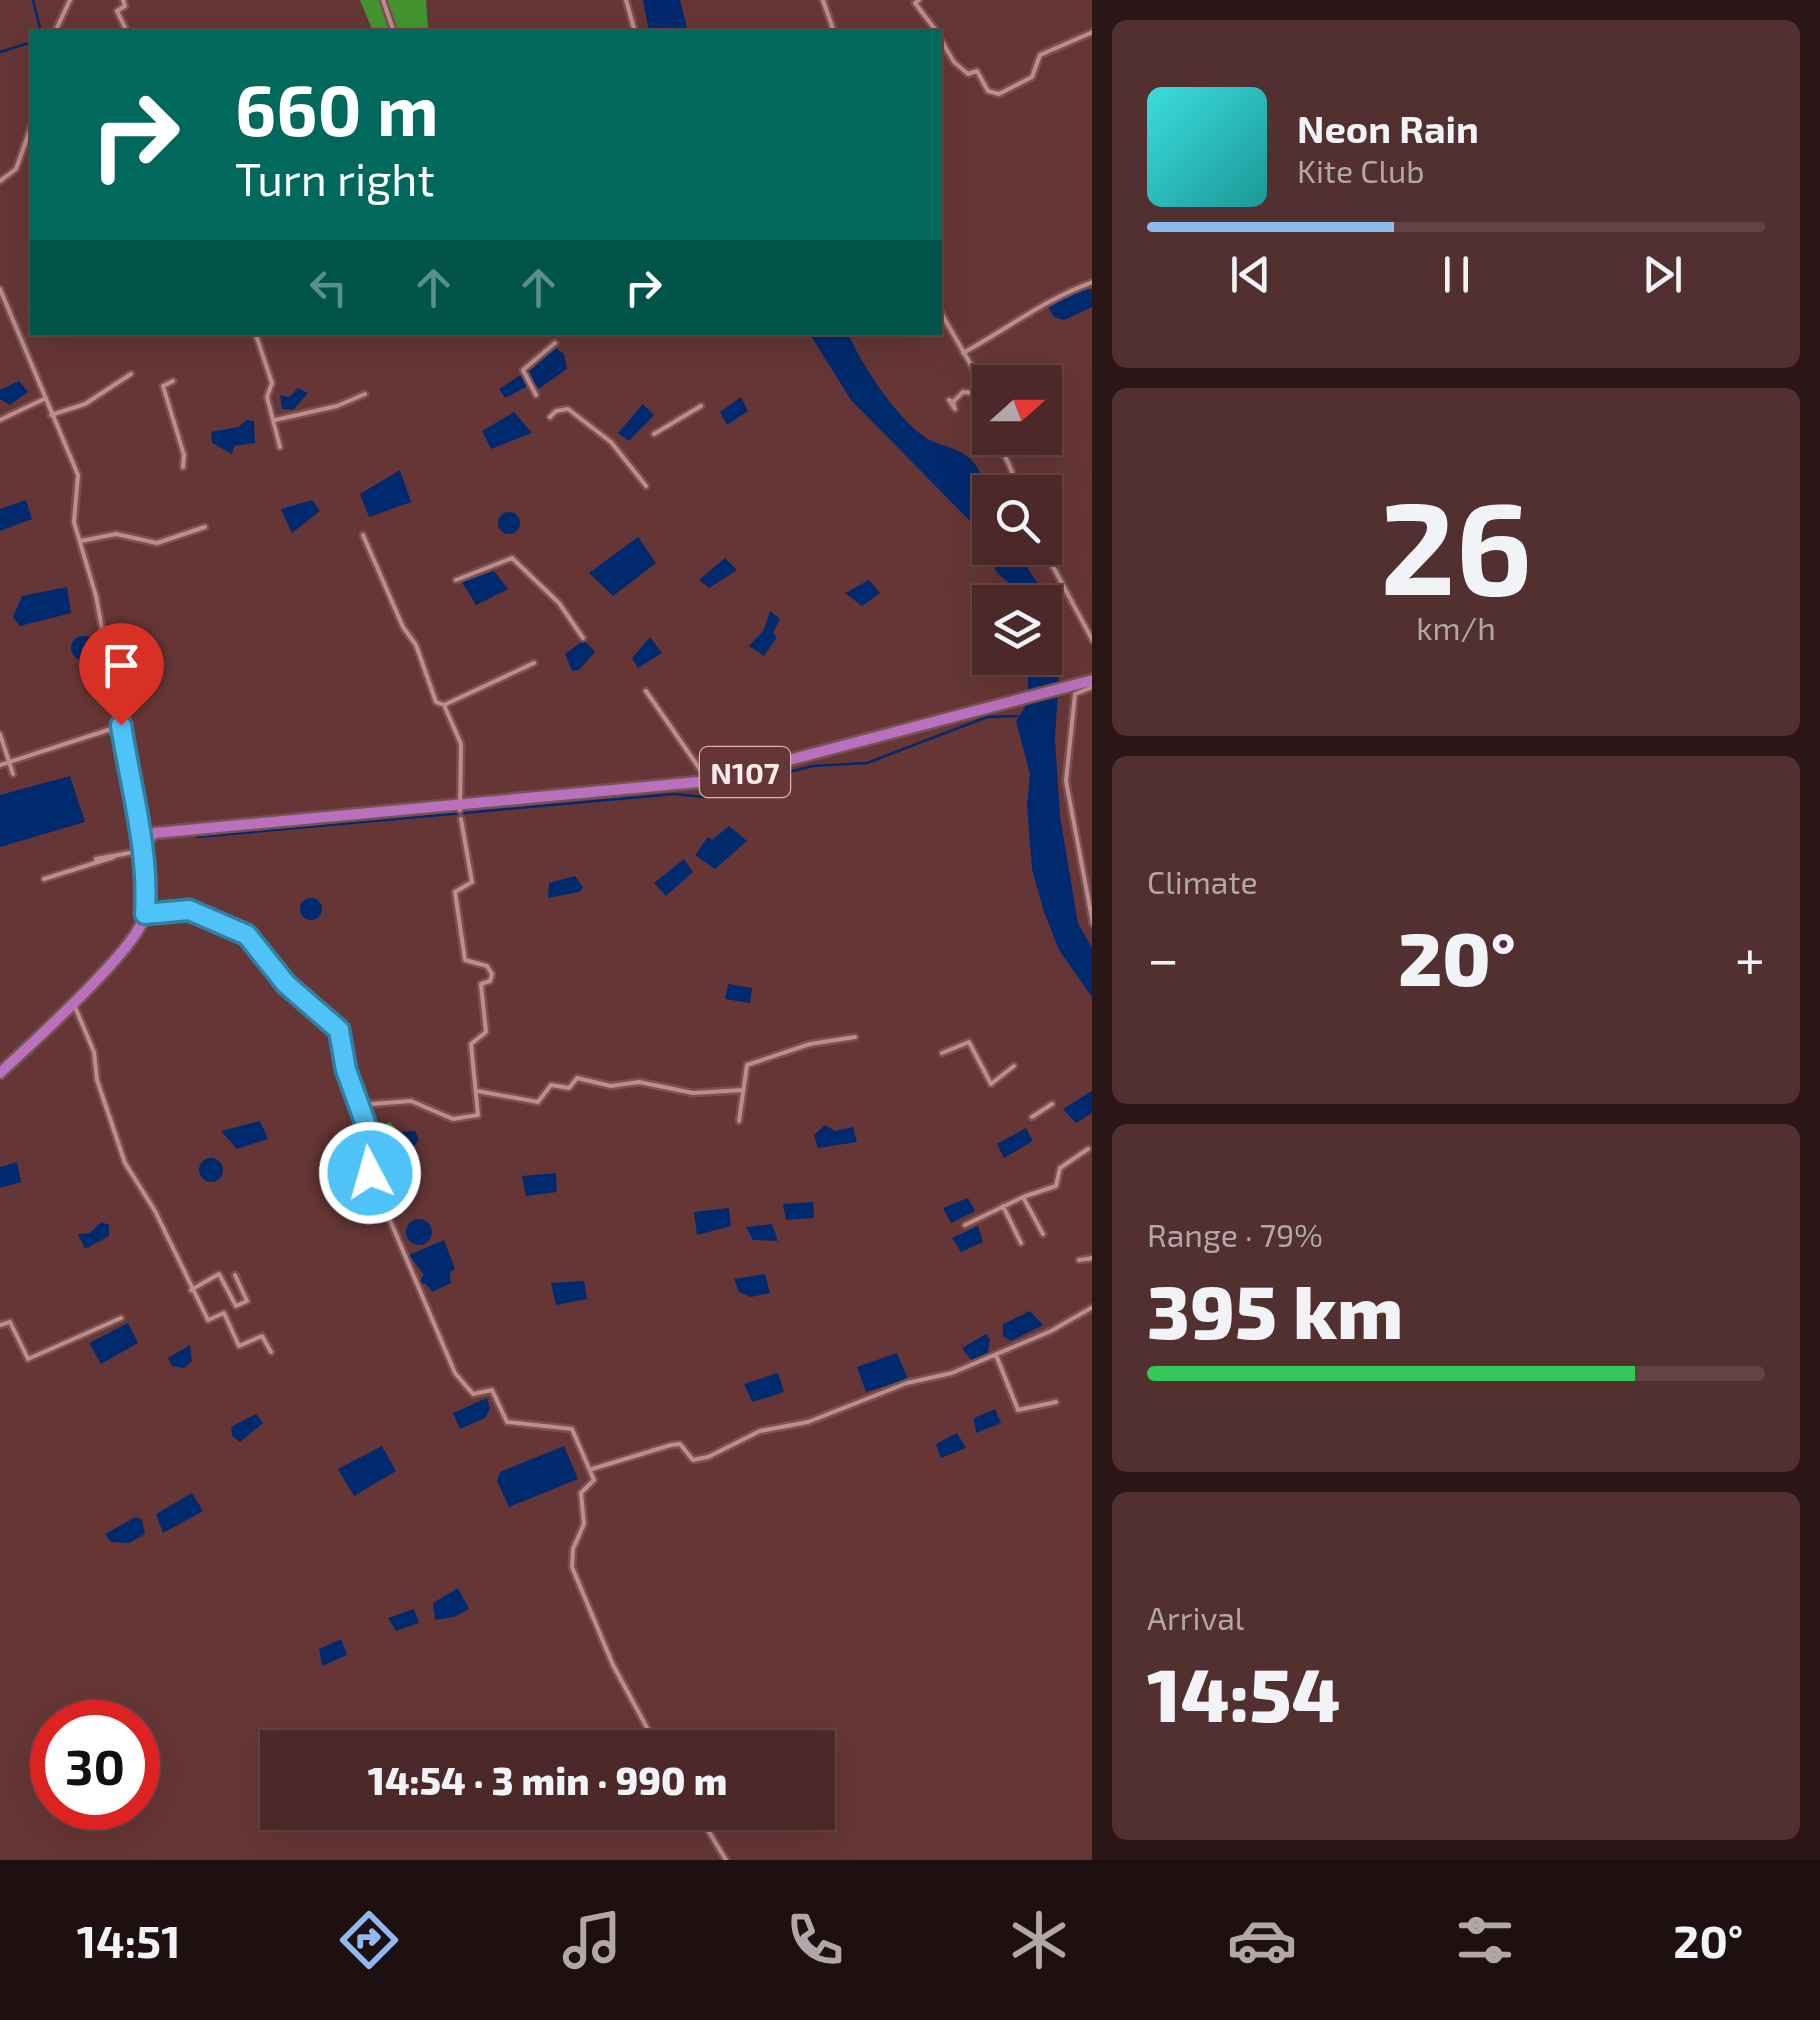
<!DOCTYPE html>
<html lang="en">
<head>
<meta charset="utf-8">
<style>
	:root { --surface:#4c2828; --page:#533030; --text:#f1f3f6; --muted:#b2a6a8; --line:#634445; --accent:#90b9f0 }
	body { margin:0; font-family:"Exo 2",sans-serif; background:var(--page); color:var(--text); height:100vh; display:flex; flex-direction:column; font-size:38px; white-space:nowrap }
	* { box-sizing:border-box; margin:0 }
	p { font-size:32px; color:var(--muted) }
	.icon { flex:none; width:55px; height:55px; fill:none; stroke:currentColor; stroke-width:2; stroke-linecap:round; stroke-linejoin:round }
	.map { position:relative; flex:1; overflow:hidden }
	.drawer { display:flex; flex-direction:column; gap:20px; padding:20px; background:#2a1616; width:728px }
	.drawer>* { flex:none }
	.banner { position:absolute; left:30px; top:30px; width:912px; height:305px; border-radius:0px; box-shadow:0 10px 40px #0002,0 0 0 2px var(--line); background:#00695c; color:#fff; overflow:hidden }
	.needle { width:65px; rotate:69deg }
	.tools { position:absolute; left:972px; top:365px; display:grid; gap:20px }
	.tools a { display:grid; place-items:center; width:90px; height:90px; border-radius:0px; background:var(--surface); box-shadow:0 10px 40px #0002,0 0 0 2px var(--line); font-size:50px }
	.speed { position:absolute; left:30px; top:1700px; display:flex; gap:20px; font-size:50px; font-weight:700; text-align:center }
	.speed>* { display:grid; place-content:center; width:130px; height:130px; border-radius:50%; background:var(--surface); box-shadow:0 10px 40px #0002,0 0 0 2px var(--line); line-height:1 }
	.speed .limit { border:15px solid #d22; background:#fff; color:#111 }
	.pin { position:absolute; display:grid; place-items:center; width:85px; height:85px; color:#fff; margin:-102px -42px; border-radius:50% 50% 50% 0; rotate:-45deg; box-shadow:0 0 10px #0007 }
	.pin .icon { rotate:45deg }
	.me { position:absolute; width:110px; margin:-55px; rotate:354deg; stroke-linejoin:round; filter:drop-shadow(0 0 8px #0008) }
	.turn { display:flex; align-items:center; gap:35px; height:210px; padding:0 40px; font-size:45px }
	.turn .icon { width:130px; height:130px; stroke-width:2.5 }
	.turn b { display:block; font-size:70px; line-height:85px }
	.lanes { display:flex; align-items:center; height:95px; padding:0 40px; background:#0003; justify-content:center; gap:50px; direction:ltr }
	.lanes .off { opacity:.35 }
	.big { font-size:75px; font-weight:800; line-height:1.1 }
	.drawer .card { flex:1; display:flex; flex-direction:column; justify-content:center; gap:15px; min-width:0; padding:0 35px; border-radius:15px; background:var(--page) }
	.drawer .dial { align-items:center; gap:0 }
	.dial b { font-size:130px; line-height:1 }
	.song { display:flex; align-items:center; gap:30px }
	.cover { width:120px; height:120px; border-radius:15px; background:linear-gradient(135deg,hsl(180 70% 55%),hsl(180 70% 35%)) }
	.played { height:10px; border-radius:5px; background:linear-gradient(90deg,var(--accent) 40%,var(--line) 40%) }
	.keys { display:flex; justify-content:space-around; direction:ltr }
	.heat { display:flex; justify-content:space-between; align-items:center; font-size:55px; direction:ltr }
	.charge { height:15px; border-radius:8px; background:linear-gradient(90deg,#34c759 79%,var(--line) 0) }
	.trip { position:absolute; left:260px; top:1730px; width:575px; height:100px; border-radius:0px; background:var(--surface); box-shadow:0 10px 40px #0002,0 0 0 2px var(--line); font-weight:800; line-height:100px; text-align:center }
	.tab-bar { display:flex; height:160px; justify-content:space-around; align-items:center; background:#1e1010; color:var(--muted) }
	.tab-bar .icon { width:70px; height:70px }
	.tab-bar .selected { color:var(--accent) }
	.tab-bar b { font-size:45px; color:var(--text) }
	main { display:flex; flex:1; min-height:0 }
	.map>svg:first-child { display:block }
	.forest { fill:#439430 }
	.water { fill:#002a6e }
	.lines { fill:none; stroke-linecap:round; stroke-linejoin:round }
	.stream { stroke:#002a6e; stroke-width:2.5 }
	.minor-casing { stroke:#775253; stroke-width:9 }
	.trunk-casing { stroke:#775253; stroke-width:15 }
	.minor { stroke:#c28a89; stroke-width:4 }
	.trunk { stroke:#bb70be; stroke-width:10 }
	.route-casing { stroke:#337fa1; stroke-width:25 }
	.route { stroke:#4fc3f7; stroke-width:18 }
	.labels { text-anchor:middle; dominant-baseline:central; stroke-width:10; stroke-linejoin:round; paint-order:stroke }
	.shield { fill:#663636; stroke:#d0b5b4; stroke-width:2.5 }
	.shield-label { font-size:30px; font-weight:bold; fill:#feebea }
</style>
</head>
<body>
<main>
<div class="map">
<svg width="1093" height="1860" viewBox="0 0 1093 1860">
	<rect width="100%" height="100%" fill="#663636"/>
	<!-- forest -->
	<path class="forest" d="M360 0H426L428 28 373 32Z
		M390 1122 398 1132 394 1154 378 1156 377 1162 370 1164 369 1130Z"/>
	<!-- water -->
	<path class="water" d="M643 0H680L688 32H649Z
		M1084 289H1092V307L1064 320 1054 317 1048 307Z
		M809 333H848C860 363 903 429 934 442 950 449 963 449 975 464 991 485 990 522 990 548H1014L1051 603 1059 672 1055 739 1060 816 1078 923 1092 948V997L1059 950 1044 912 1032 869 1027 805 1030 774 1016 721 1028 702V658H1045V602H1021L1014 587 997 573 970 521 851 400Z
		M556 348 564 354 567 369 537 390 527 372Z
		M522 374 528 386 505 398 499 389Z
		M19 381 28 392 10 405 0 399V390Z
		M298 388 308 393 293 410 282 409 280 395 289 397Z
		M741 397 748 411 727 425 720 412Z
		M643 404 654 415 629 441 618 433Z
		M514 412 532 433 491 449 482 431Z
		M247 420 254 421 255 443 234 446 232 454 212 443 211 432 238 427Z
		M400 470 411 502 369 517 360 494Z
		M26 500 32 519 0 531V509Z
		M312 500 320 511 292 533 281 509Z
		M498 523a11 11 0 1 1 22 0a11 11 0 1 1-22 0Z
		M638 537 656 563 613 596 589 573Z
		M725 558 737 570 709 588 699 580Z
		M494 571 508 589 476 605 462 582Z
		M869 580 880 593 862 606 845 593Z
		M67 587 71 613 20 626 13 617 22 596Z
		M770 611 780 619 773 633 777 637 764 656 749 646 764 630Z
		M71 648a12 12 0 1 1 24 0a12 12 0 1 1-24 0Z
		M650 637 662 653 638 668 632 658Z
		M584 640 595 652 579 670 572 671 565 654Z
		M70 776 85 822 0 847V795Z
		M729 826 747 841 715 869 695 855 708 837 712 840Z
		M684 859 693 872 666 896 654 883Z
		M575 876 583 887 579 892 548 898 549 883Z
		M300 909a11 11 0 1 1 22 0a11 11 0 1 1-22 0Z
		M728 984 752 988 750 1003 725 999Z
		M1093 1090 1092 1113 1076 1123 1063 1109Z
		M260 1121 268 1139 237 1149 221 1131Z
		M825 1125 835 1131 853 1127 857 1142 818 1148 814 1135Z
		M1026 1128 1033 1141 1004 1158 997 1144Z
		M415 1131 419 1140 410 1150 409 1162 391 1166 398 1132Z
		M199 1170a12 12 0 1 1 24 0a12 12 0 1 1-24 0Z
		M17 1162 21 1182 0 1188V1167Z
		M556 1173 557 1192 526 1196 522 1176Z
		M968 1198 975 1211 951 1223 943 1208Z
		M813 1202 814 1218 786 1220 783 1204Z
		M729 1208 731 1226 697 1235 694 1212Z
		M406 1232a13 13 0 1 1 26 0a13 13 0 1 1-26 0Z
		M101 1222 109 1225V1236L85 1249 78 1234 90 1233Z
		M772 1224 778 1241 753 1240 746 1227Z
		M978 1226 983 1242 961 1252 952 1238Z
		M444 1240 455 1269 450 1272 451 1283 432 1292 426 1284H417L424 1275 409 1255Z
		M765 1274 770 1293 751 1297 739 1292 734 1279Z
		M584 1281 587 1299 556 1305 551 1283Z
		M1030 1311 1043 1325 1011 1341 1003 1336V1324Z
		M128 1323 138 1343 101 1364 89 1343Z
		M986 1334 990 1339 987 1356 972 1361 962 1348Z
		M190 1345 192 1361 184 1368 172 1366 168 1358Z
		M897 1353 908 1379 866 1392 857 1367Z
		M778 1373 784 1392 752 1402 744 1384Z
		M487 1398 490 1408 485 1418 460 1429 453 1413Z
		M995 1409 1001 1423 976 1433 974 1418Z
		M256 1414 263 1423 240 1442 232 1436 231 1427Z
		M957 1433 966 1448 941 1458 936 1444Z
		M382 1446 396 1471 354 1496 338 1469Z
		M564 1446 578 1479 509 1507 497 1481 500 1472Z
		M192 1493 203 1511 163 1533 156 1514Z
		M136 1517 142 1520 145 1534 129 1543 111 1542 105 1534Z
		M458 1588 469 1609 454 1617 435 1620 433 1603Z
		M414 1609 419 1623 396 1631 388 1618Z
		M341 1639 347 1655 322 1666 319 1649Z"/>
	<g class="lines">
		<!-- stream -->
		<path class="stream" d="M33 0 41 32
			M0 52 32 42
			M197 837 674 794 704 797 724 788 813 766 867 763 987 717 1017 716"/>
		<defs>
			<path id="minor" d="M123 0 125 6 117 11 127 32
				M383 0 394 32
				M626 0 635 32
				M823 0 834 32
				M919 0 915 3 937 32
				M55 32 70 0
				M940 38 954 62 968 74 977 71 988 91 999 94 1032 77 1040 55 1093 32
				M0 181 16 169 32 124
				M0 289 78 475 74 522 96 596 134 804 145 839
				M940 311 990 398
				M255 332 272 383 267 397 280 447
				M963 353C1007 329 1045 299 1093 282
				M173 381 163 386 184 455 183 467
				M536 395 523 370 555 343
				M953 402 949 400 955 409 953 402 963 392 972 393 983 387
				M990 413V422
				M51 415 85 404 131 374
				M550 417 556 411 568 409 611 442 646 486
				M0 420 44 399
				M275 420 337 406 365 394
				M654 434 701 406
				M997 438 1021 492
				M363 535 403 627 416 645 436 702 444 705
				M81 541 116 534 157 543 205 527
				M1043 548 1093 641
				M456 580 512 558 559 603 583 638
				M1093 687 1075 694 1066 781 1093 924
				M646 691 706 778
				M0 734 13 774
				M0 765 108 730 122 736
				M460 810 461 744 444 705 534 663
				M96 859 140 851
				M44 879 114 857
				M148 915 189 910 247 935 286 984 339 1030 346 1070 365 1123 372 1178 455 1373 473 1394 492 1390 507 1422 572 1429 594 1480 581 1493 584 1524 573 1549 572 1567 613 1665 658 1748
				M75 1007 94 1052 97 1080 125 1163 155 1211 208 1320 224 1313 239 1346 262 1336 271 1352
				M942 1053 969 1042 991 1084 1014 1066
				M477 1091 538 1102 551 1085 569 1088 577 1078 611 1086 639 1082 693 1093 743 1090
				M358 1105 411 1101 453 1119 478 1115 471 1044 486 1032 481 984 490 981 492 974 487 966 465 960 455 892 472 882 461 819
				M1032 1117 1052 1104
				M739 1121 747 1065 810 1044 855 1037
				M1003 1206 1021 1243
				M965 1225 1023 1197
				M1043 1234 1023 1197 1056 1186 1060 1168 1088 1149
				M1079 1260 1093 1258
				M191 1290 219 1274 236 1306 247 1301 235 1275
				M0 1325 10 1322 28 1359 121 1318
				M996 1355 1018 1410 1056 1402
				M592 1469 671 1445 680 1444 693 1460 708 1457 760 1431 808 1422 907 1383 952 1373 1051 1331 1093 1307
				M697 1812 726 1860"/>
			<path id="trunk" d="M0 1073C30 1045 131 954 143 920 151 897 140 867 143 843L155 833 709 781 1093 680"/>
		</defs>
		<!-- minor casing -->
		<use href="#minor" class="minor-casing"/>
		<!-- trunk casing -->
		<use href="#trunk" class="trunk-casing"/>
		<!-- minor -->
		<use href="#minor" class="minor"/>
		<!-- trunk -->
		<use href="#trunk" class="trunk"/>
	</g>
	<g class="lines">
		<defs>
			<path id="route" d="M121 725C131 789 149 849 145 914L189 910 247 935 286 984 339 1030 346 1070 365 1122 370 1173"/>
		</defs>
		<!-- route casing -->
		<use href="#route" class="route-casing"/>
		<!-- route -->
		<use href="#route" class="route"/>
	</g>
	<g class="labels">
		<!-- shield labels -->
		<rect class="shield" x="700" y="747" width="90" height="50" rx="8"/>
		<g class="shield-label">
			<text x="745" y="772">N107</text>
		</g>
	</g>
</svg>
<div class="tools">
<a><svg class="needle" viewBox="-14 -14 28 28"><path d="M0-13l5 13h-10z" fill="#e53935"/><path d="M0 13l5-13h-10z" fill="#b2a6a8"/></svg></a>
<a><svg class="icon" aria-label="search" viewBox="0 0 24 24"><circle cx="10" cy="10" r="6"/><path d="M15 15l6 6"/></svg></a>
<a><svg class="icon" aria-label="layers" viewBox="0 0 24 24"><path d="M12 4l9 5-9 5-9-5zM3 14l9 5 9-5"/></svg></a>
</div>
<div class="speed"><div class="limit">30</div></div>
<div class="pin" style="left:121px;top:725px;background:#d93025"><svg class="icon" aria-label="arrive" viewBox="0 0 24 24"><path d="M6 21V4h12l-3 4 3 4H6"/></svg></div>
<svg class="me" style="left:370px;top:1173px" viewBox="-20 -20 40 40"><circle r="17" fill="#4fc3f7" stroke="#fff" stroke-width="3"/><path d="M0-11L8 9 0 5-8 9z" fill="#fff"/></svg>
<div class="trip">14:54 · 3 min · 990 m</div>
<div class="banner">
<div class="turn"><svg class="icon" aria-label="right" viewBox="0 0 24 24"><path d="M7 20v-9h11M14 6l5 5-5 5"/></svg><div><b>660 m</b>Turn right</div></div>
<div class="lanes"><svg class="icon off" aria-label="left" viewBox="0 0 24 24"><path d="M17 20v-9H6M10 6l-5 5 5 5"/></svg><svg class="icon off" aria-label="ahead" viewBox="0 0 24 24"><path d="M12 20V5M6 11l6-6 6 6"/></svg><svg class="icon off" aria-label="ahead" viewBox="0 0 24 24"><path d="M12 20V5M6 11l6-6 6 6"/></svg><svg class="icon" aria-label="right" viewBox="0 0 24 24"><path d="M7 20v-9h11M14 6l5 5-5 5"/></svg></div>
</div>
</div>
<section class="drawer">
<div class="card">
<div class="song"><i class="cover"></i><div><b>Neon Rain</b><p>Kite Club</p></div></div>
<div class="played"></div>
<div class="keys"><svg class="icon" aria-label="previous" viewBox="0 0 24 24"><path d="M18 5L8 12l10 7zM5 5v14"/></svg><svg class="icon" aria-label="pause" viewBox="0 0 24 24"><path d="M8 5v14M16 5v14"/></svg><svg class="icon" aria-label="next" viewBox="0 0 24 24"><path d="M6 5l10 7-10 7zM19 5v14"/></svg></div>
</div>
<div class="card dial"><b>26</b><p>km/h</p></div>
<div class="card"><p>Climate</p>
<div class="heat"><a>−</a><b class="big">20°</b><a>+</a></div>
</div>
<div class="card"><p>Range · 79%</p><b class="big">395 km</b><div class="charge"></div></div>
<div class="card"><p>Arrival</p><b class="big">14:54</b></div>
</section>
</main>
<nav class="tab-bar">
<b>14:51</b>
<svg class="icon selected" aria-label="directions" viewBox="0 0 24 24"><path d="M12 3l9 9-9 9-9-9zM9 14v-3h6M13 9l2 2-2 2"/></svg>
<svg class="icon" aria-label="music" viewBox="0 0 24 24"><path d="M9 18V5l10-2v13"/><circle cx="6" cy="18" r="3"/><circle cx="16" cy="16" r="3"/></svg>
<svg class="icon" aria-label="phone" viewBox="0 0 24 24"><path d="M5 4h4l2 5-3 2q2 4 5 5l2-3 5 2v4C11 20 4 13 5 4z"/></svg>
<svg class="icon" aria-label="climate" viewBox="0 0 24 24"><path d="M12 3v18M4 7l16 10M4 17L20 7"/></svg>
<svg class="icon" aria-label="car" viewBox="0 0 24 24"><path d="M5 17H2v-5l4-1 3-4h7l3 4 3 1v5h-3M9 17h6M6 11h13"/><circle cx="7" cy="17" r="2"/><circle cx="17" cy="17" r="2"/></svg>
<svg class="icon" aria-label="filters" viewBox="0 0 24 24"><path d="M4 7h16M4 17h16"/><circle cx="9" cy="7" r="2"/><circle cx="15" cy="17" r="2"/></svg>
<b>20°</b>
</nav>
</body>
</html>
